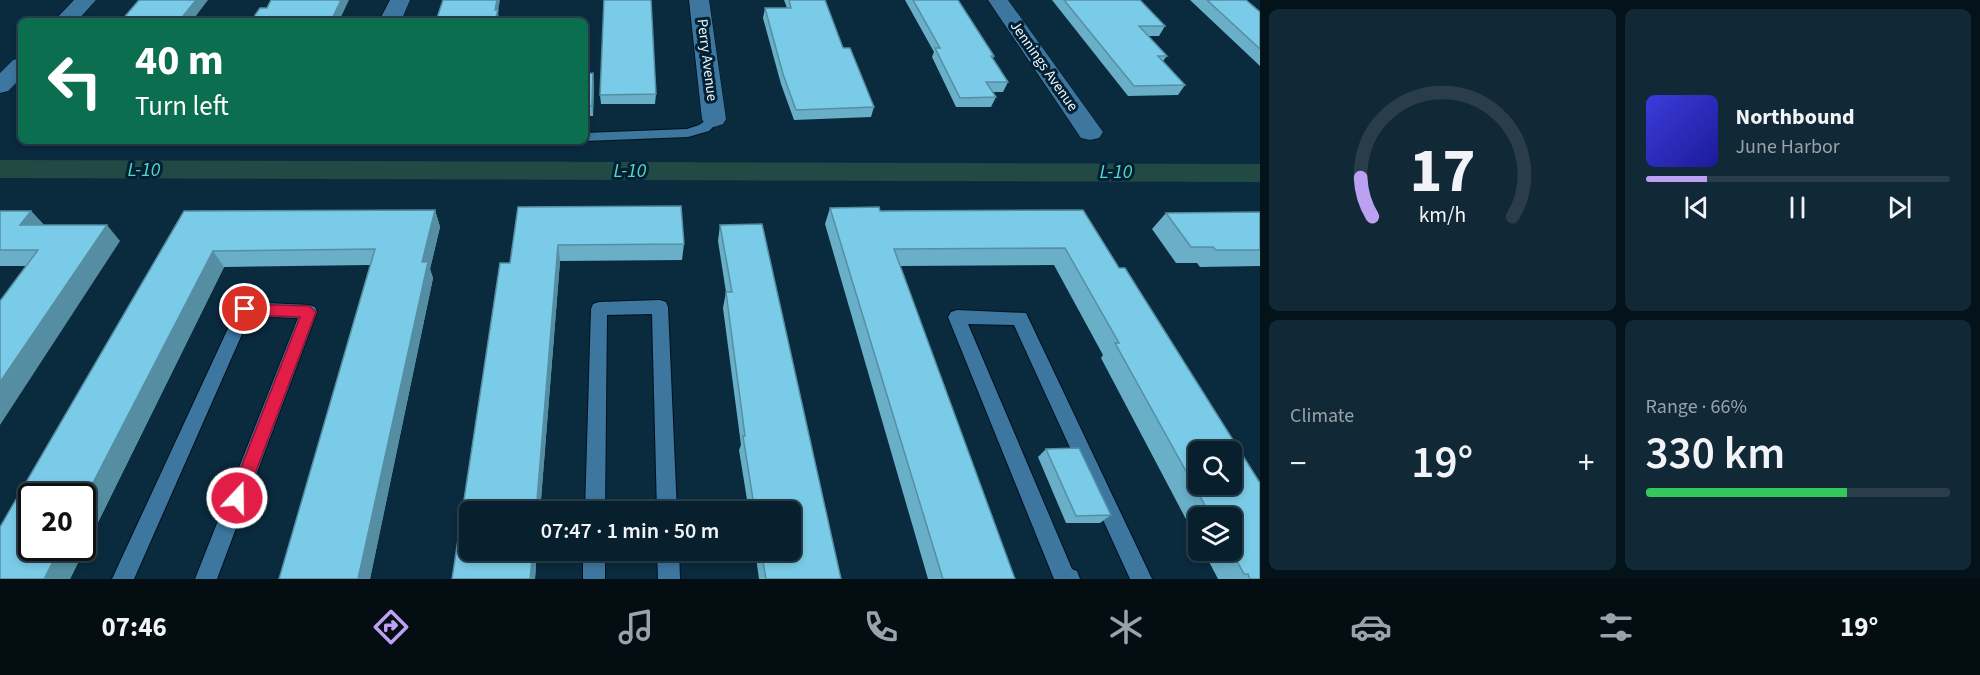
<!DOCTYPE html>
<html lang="en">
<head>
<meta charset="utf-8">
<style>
	:root { --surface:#08202e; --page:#112836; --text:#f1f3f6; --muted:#98a3aa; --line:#293e4a; --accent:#bca0f2 }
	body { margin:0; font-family:"Source Sans 3",sans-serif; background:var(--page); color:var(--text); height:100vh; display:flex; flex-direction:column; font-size:22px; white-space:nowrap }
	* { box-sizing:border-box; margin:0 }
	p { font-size:20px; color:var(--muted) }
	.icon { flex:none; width:33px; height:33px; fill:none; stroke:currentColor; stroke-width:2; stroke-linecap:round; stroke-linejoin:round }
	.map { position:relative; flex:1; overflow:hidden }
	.details { display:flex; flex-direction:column; gap:9px; padding:9px; background:#041219; width:720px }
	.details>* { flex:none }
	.hud { position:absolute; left:18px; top:18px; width:570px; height:126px; border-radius:9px; box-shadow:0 3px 9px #0003,0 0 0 2px var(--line); background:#0b6e4f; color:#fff; overflow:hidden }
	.buttons { position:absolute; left:1188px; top:441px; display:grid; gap:12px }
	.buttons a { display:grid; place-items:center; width:54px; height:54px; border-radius:9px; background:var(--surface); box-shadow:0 3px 9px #0003,0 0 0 2px var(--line); font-size:30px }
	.speed { position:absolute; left:18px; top:483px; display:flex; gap:12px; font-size:30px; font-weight:700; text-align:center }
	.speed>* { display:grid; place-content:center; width:78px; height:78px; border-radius:50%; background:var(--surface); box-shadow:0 3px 9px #0003,0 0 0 2px var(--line); line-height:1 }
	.speed .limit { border:3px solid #111; border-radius:9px; background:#fff; color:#111 }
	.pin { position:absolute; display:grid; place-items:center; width:51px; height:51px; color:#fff; margin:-26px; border:3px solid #fff; border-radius:50%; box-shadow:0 2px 6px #0007 }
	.me { position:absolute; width:66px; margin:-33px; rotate:21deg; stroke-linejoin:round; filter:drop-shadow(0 0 4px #0008) }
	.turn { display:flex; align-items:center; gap:21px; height:126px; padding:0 18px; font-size:27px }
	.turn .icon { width:78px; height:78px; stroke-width:2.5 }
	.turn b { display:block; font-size:42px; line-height:51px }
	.big { font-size:45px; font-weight:600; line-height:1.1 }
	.details .tile { flex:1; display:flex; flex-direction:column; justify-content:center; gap:9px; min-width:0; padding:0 21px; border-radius:9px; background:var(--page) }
	.details .dial { align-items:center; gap:0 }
	.dial svg { height:156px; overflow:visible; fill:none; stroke:var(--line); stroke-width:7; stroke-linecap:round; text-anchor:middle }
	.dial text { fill:var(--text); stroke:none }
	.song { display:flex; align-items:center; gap:18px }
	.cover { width:72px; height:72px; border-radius:9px; background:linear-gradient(135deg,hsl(240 70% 55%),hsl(240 70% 35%)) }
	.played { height:6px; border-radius:3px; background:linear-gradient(90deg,var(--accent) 20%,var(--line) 20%) }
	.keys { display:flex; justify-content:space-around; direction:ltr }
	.heat { display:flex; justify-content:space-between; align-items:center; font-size:33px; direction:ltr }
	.charge { height:9px; border-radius:4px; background:linear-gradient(90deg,#34c759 66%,var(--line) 0) }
	.details .tiles { flex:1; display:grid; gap:9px; grid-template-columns:repeat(2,1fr) }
	.trip { position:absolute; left:459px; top:501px; width:342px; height:60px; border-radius:9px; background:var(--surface); box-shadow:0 3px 9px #0003,0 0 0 2px var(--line); font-weight:600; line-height:60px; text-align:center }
	.menu { display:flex; height:96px; justify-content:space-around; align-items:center; background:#030d12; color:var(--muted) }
	.menu .icon { width:42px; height:42px }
	.menu .current { color:var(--accent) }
	.menu b { font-size:27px; color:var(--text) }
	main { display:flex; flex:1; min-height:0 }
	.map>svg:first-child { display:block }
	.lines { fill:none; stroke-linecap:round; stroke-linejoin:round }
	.canal { fill:#224a44; fill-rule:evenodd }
	.lane-casing { stroke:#02111e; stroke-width:2 }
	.street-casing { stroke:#02111e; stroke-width:1 }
	.lane { fill:#3d769f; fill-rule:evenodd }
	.street { fill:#3d769f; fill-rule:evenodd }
	.wall { fill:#69afc7 }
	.shaded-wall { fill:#558ea2 }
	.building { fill:#7acbe7; stroke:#558ea2; stroke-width:1.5; fill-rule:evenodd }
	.route { fill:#e11d48; stroke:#92132f; stroke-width:1.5 }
	.labels { text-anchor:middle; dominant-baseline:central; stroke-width:6; stroke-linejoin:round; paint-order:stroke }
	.far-street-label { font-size:15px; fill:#f0f6fa; stroke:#012034 }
	.water-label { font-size:20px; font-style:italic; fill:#56d8c5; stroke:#012034 }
</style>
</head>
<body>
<main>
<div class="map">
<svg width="1260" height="579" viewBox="0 0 1260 579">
	<rect width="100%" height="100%" fill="#0a2a3e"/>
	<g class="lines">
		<!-- canal -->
		<path class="canal" d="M0 160 1260 164V182L0 178Z"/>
		<defs>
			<path id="lane" d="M714 115 721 119 709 131 688 137 585 141H584L585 133 687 129 699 125Z
				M400 141H521L514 145H407Z
				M660 300 666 302 668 307 677 512H657L652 314 607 315 605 512H585L591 309 593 304 599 302Z
				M245 302 309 305 315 307 317 312 217 579H195L298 318 250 316 134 579H112L237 309 239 304Z
				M957 310 1026 313 1152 579H1130L1014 325 968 324 1072 569 1077 571 1080 579H1054L948 317 951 312Z
				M583 550H605V579H583Z
				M657 550H679L680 579H658Z"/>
			<path id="street" d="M74 0H96L77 21H54Z
				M390 0H410L401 21H379Z
				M689 0H709L726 119 723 124 714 127 705 124 702 119Z
				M988 0H1008L1103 132 1099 138 1090 140 1081 138Z
				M21 58V78L8 91 0 93V73L13 60Z"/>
		</defs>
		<!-- lane casing -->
		<use href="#lane" class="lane-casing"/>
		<!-- street casing -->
		<use href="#street" class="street-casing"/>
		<!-- lane -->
		<use href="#lane" class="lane"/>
		<!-- street -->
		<use href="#street" class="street"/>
	</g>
	<!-- wall -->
	<path class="wall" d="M784 0H825L843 48 874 107 871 117 794 120 781 84 763 18 765 8H787Z
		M905 0H958L994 56 993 58 1008 82 1003 92H992L996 97 991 107H956L932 57 934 52Z
		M1052 0H1140L1165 26 1159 36H1148L1167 56 1163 61 1185 85 1178 95 1128 96Z
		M1190 0H1246L1260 12V66Z
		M585 74 594 83 593 116H585Z
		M656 94 655 104H601L600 95Z
		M681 206 684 244 682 260 560 261 540 512H470V550H537L535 579H452L500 263H510L518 207Z
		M830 208 880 211 1083 210 1119 268 1260 579H1218L1203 550H1232V518H1198V542L1101 358 1103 355 1054 265 900 266 1015 579H928L825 224Z
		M435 210 440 227 430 269 433 278 370 579H279L370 265 224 267 70 579H0L184 211Z
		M0 211H31L44 225 120 241 26 266H0Z
		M1260 212V266L1200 267 1197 263H1176L1152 229 1166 213Z
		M720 225 841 579H759L755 550H790V512H749L739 450 741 445 723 308 726 292 718 241Z
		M1046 449 1111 515 1100 523H1066L1038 457Z"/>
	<!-- shaded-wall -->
	<path class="shaded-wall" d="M196 0H208L192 21H179Z
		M341 0H349L339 21H331Z
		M497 0H500L498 11 499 21H495V10Z
		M593 73 594 83 593 116 592 106Z
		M435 210 440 227 430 269 433 278 370 579H358L422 262Z
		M31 211 46 227 20 225Z
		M107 225 120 241 0 425V382Z
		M558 245 560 261 540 512H536Z
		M213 251 224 267 70 579H44L60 548H82V504Z
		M533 550H537L535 579H530Z"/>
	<!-- building -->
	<path class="building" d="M139 0H196L179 21H121Z
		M271 0H341L331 21H251L260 8H267Z
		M443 0H497L495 10H498L495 21H436Z
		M604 0H651L656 94 600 95Z
		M789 0H825L843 48H850L874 107 796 110 783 74 765 8H791Z
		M913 0H958L994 56H991L1008 82H986L996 97 960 98 935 48H940Z
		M1064 0H1140L1165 26H1139L1167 56H1158L1185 85 1134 86Z
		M1207 0H1246L1260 12V49Z
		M593 73 592 106H585V74Z
		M681 206 684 244 558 245 536 512H470V550H533L530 579H452L500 263H510L518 207Z
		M879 207 880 211 1083 210 1119 268H1125L1260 483V579H1250L1248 574H1244L1231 550 1232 518H1212L1115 343H1119L1065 248 894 249 1015 579H943L830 208ZM1198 452H1232V484H1198Z
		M435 210 422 262H428L358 579H279L375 249 213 251 82 504V496H32V548H60L44 579H0V527L184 211Z
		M0 211H31L20 225H107L0 382V301L38 250H0Z
		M1260 212V250H1216L1213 247H1191L1166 213Z
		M762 224 841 579H766L761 550H790V512H755L743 436H745L726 292H732L720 225Z
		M1079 448 1111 515 1076 516 1046 449Z"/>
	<!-- route -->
	<path class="route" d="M245 304 309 306 316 312 246 498 243 504 237 506 231 504 229 498 300 317 245 315 238 309Z"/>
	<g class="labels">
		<!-- far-street labels -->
		<g class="far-street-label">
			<text transform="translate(707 60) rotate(83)">Perry Avenue</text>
			<text transform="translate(1044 66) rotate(55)">Jennings Avenue</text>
		</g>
		<!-- water labels -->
		<g class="water-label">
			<text x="144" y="170">L-10</text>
			<text x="630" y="171">L-10</text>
			<text x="1116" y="172">L-10</text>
		</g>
	</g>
</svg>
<div class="buttons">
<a><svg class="icon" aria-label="search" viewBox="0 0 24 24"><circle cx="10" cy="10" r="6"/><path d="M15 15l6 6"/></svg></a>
<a><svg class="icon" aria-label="layers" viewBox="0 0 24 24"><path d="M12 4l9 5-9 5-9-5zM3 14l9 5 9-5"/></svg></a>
</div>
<div class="speed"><div class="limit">20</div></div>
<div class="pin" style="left:245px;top:309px;background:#d93025"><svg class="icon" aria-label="arrive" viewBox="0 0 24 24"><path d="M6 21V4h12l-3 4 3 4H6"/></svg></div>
<svg class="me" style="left:237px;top:498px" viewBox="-20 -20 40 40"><circle r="17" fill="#e11d48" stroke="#fff" stroke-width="3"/><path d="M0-11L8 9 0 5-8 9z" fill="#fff"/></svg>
<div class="trip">07:47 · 1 min · 50 m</div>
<div class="hud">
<div class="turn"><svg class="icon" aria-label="left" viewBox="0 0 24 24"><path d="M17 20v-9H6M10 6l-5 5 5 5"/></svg><div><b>40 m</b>Turn left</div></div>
</div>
</div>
<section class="details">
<div class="tiles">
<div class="tile dial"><svg viewBox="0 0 100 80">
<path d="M14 69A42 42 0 1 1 86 69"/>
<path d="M14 69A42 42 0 0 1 8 49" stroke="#bca0f2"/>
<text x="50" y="56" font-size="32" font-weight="700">17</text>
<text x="50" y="72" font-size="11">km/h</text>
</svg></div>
<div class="tile">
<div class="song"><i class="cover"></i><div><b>Northbound</b><p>June Harbor</p></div></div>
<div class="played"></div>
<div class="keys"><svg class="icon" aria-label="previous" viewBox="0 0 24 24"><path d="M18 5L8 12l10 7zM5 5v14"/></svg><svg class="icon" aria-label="pause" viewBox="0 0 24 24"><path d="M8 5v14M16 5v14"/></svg><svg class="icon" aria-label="next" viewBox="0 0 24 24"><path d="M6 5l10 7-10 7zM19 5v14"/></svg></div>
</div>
<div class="tile"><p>Climate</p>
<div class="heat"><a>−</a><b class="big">19°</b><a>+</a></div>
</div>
<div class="tile"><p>Range · 66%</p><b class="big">330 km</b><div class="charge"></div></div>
</div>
</section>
</main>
<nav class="menu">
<b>07:46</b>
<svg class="icon current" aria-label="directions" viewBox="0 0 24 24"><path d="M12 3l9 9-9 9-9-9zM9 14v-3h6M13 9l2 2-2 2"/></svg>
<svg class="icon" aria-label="music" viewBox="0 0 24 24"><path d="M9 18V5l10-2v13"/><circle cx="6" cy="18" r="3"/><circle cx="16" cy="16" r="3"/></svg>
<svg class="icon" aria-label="phone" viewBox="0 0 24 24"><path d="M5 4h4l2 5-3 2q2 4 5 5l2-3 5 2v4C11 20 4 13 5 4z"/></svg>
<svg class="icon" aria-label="climate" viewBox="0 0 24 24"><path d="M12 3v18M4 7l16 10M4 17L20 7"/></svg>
<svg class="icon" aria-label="car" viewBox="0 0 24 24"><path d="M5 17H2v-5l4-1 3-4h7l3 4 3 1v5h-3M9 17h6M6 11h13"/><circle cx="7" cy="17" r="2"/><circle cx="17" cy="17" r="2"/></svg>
<svg class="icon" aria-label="filters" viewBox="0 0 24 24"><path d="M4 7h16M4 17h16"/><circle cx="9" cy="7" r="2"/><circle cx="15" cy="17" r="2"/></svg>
<b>19°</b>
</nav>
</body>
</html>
